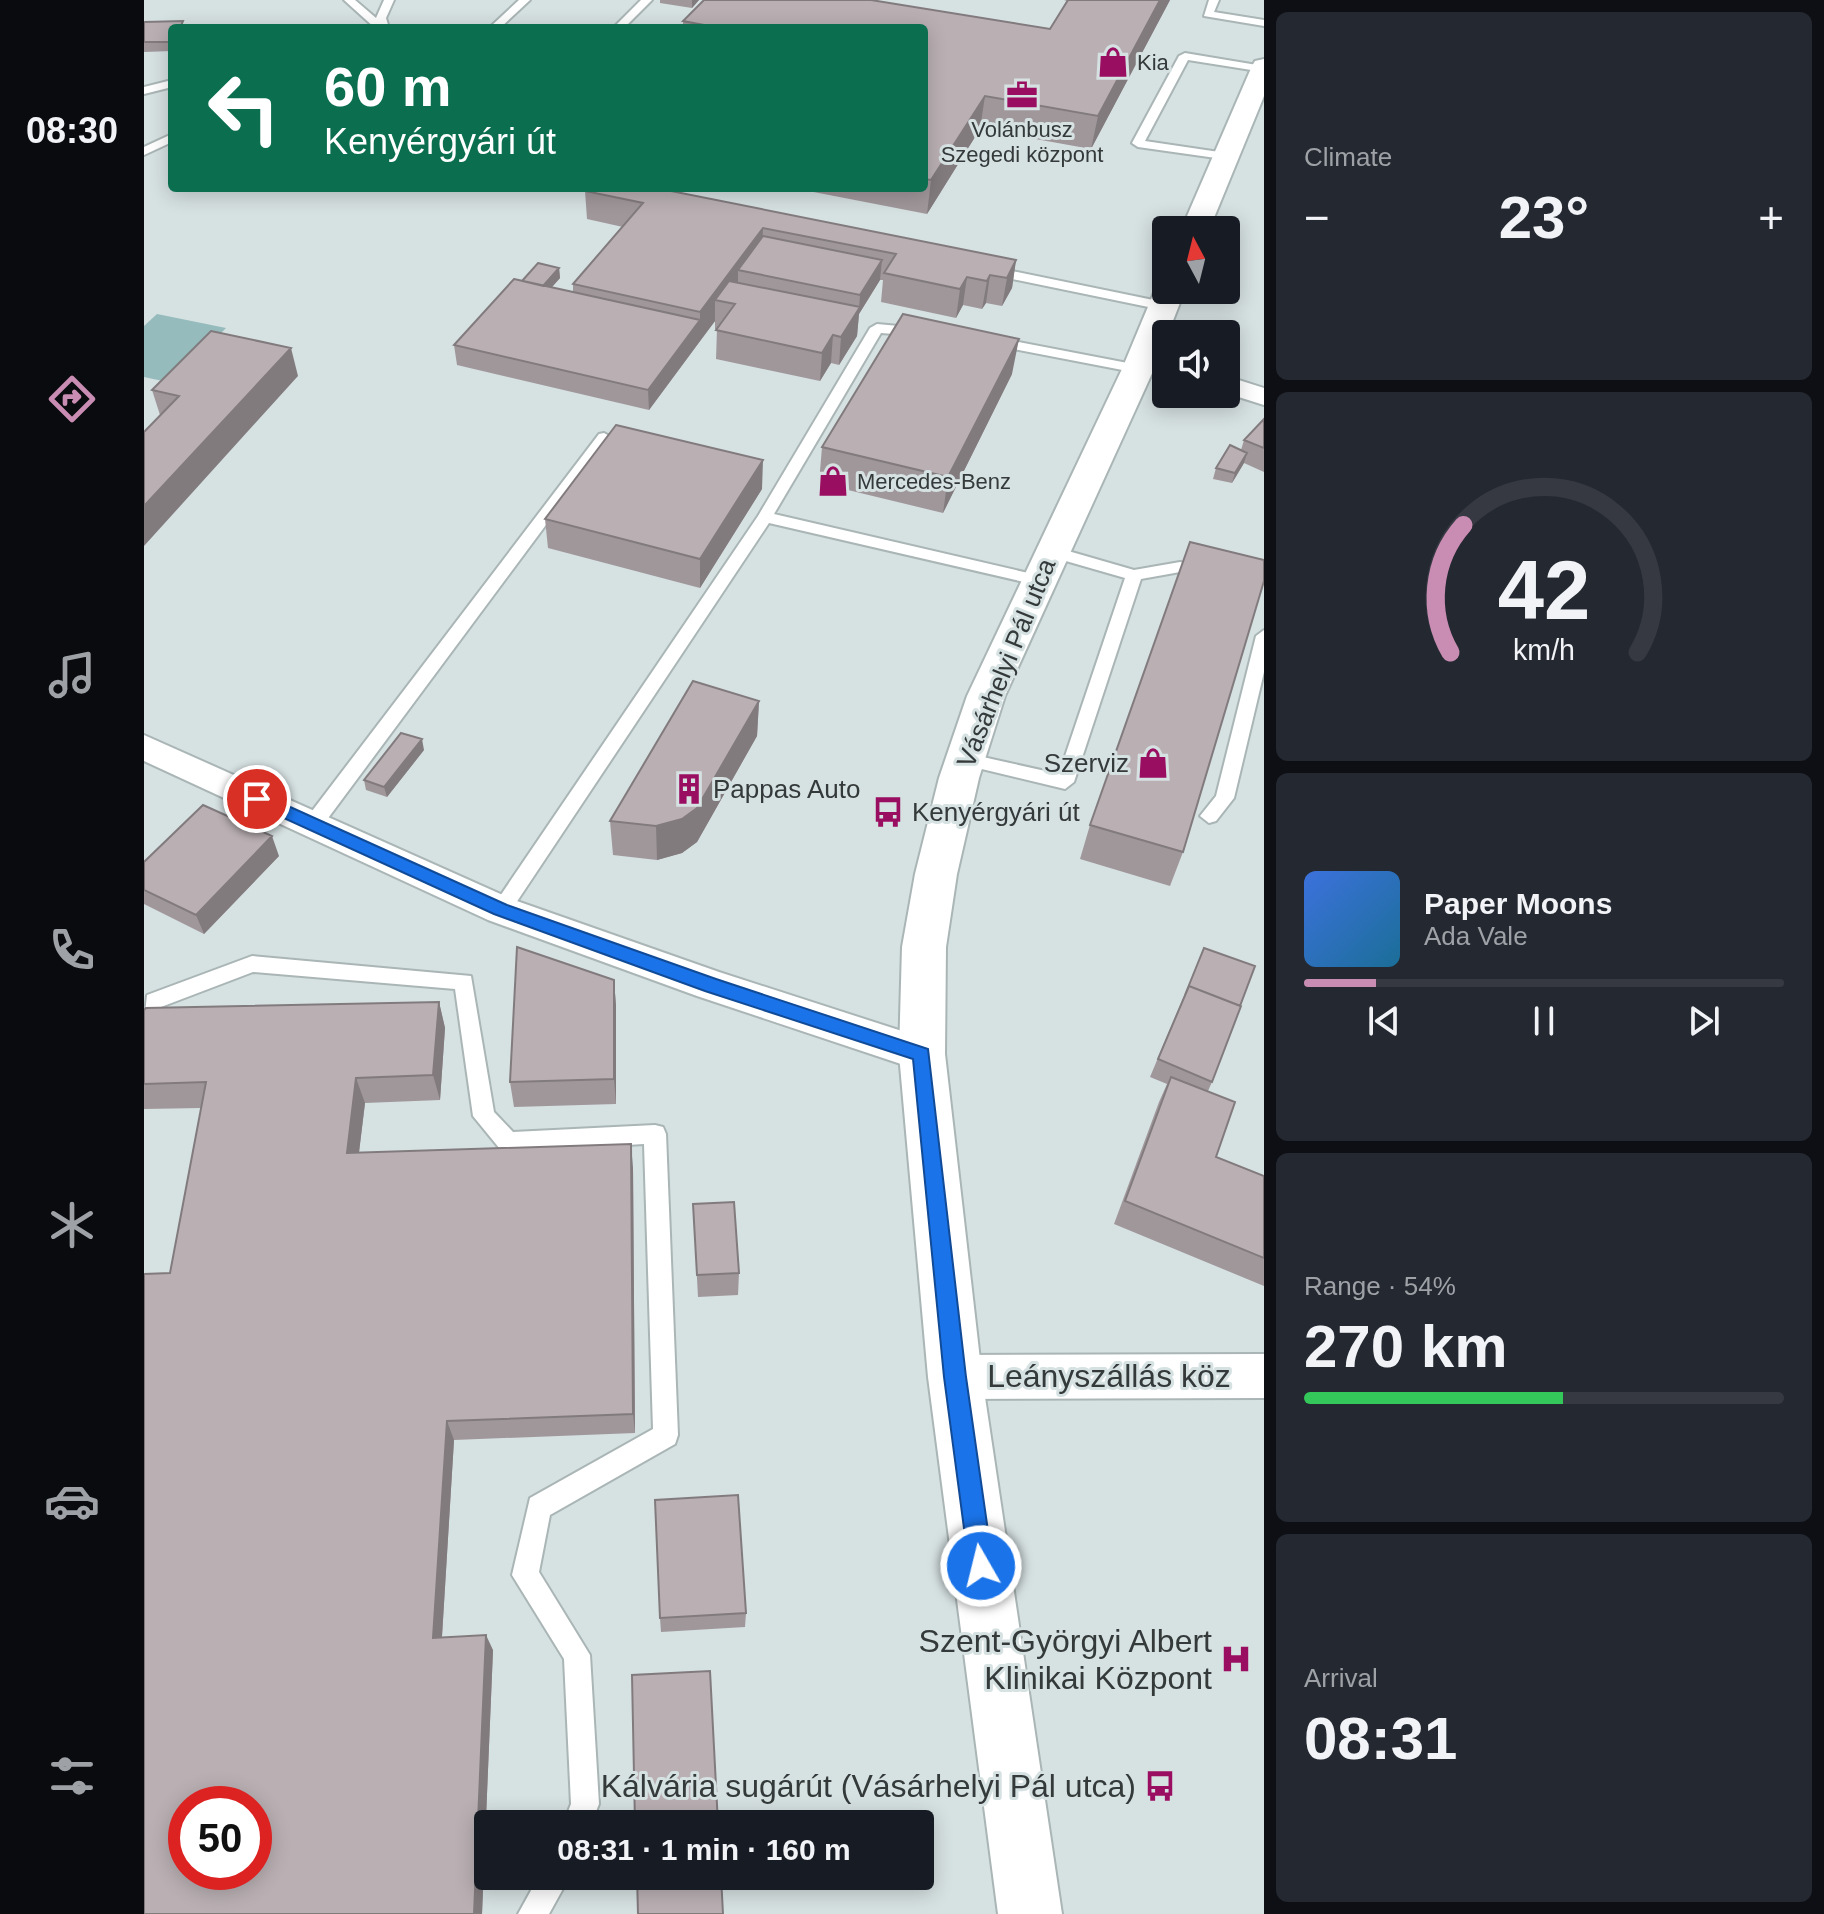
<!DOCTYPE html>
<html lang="en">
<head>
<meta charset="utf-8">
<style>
	:root { --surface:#171b24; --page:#242831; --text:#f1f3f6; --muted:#9ea1a6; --line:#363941; --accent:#c98cb3 }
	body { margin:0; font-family:Arial,sans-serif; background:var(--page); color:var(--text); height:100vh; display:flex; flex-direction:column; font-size:30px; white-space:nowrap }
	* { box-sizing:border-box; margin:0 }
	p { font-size:26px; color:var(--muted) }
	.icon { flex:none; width:44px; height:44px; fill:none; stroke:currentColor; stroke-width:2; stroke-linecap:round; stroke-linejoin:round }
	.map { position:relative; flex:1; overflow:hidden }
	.panel { display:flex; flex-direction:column; gap:12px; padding:12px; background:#0d0f14; width:560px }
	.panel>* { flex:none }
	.banner { position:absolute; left:24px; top:24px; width:760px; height:168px; border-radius:8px; box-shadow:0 4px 20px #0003; background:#0b6e4f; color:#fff; overflow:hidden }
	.needle { width:52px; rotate:353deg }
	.buttons { position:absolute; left:1008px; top:216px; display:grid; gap:16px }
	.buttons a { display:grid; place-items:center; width:88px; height:88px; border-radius:8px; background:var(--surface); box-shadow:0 4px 20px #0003; font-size:40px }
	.speed { position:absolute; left:24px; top:1786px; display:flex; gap:16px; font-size:40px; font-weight:700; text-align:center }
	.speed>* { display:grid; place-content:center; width:104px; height:104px; border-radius:50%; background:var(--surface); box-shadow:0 4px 20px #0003; line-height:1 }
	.speed .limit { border:12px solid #d22; background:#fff; color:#111 }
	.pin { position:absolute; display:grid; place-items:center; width:68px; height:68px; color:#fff; margin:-34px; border:4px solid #fff; border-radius:50%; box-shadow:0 2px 8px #0007 }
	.me { position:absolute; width:88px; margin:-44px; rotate:352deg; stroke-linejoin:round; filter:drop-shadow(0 0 6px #0008) }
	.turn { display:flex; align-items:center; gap:28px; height:168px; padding:0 24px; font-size:36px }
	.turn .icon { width:104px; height:104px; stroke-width:2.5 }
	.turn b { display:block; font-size:56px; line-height:68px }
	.big { font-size:60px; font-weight:800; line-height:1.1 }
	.panel .tile { flex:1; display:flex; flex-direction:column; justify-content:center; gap:12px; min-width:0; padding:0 28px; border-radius:12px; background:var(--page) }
	.panel .dial { align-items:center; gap:0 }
	.dial svg { height:208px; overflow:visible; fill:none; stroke:var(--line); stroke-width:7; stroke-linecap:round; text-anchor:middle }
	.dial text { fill:var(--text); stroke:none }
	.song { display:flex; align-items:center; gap:24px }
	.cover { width:96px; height:96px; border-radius:12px; background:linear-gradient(135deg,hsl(220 70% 55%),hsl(200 70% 35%)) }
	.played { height:8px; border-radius:4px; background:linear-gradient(90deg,var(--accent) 15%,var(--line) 15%) }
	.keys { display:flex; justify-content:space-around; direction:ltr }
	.heat { display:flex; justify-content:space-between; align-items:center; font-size:44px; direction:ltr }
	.charge { height:12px; border-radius:6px; background:linear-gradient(90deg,#34c759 54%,var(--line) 0) }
	.trip { position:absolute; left:330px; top:1810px; width:460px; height:80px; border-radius:8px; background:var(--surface); box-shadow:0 4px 20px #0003; font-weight:800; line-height:80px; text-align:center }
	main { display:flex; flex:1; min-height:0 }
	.tabs { display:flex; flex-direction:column; width:144px; justify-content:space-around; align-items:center; background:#090b0e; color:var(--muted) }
	.tabs .icon { width:56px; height:56px }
	.tabs .selected { color:var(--accent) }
	.tabs b { font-size:36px; color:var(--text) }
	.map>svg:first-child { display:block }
	.green { fill:#95bbbd }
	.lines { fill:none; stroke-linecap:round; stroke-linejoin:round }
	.lane-casing { stroke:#aab5b5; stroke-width:4 }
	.street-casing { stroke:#aab5b5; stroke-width:4 }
	.secondary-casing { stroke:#aab5b5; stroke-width:4 }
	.lane { fill:#fff; fill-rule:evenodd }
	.street { fill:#fff; fill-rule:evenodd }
	.secondary { fill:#fff; fill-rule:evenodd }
	.wall { fill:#a0979b }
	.shaded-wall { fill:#827b7e }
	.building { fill:#bab0b4; stroke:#827b7e; stroke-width:2; fill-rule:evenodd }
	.route { fill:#1a73e8; stroke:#114b97; stroke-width:2 }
	.labels { text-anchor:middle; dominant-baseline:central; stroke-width:6; stroke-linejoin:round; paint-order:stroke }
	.far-poi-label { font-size:22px; fill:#343939; stroke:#d6e1e2; text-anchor:start }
	.street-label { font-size:26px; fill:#343939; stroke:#d6e1e2 }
	.poi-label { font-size:26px; fill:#343939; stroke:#d6e1e2; text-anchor:start }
	.near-street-label { font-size:32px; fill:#343939; stroke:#d6e1e2 }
	.near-poi-label { font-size:32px; fill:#343939; stroke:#d6e1e2; text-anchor:end }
</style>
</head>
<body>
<main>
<nav class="tabs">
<b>08:30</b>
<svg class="icon selected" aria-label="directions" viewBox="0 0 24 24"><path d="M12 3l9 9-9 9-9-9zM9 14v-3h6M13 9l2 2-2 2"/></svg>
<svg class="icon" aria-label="music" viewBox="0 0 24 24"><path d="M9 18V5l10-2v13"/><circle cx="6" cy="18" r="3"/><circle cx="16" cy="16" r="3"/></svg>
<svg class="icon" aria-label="phone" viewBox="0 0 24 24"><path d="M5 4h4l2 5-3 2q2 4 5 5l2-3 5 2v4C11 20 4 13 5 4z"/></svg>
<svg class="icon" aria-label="climate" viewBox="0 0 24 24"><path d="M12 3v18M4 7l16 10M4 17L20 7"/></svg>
<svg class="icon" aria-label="car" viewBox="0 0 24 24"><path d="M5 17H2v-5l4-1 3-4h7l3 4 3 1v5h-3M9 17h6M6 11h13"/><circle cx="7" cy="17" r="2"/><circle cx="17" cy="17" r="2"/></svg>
<svg class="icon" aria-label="filters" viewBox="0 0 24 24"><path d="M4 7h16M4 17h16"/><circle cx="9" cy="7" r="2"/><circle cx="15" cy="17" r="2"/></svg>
</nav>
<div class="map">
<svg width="1120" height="1914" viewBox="0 0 1120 1914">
	<rect width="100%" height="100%" fill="#d6e1e2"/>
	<!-- green -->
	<path class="green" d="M13 314 82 328 28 383 0 377V326Z"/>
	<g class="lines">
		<defs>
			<path id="lane" d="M200 0H211L232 18 240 0H250L242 18 245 28H231Z
				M375 0H386L356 28H345Z
				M497 0H508L480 28H469Z
				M1065 0H1075L1070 12 1120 20V26L1060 16Z
				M1041 53 1119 66 1120 72 1044 60 1001 141 1082 153 1086 154V160L994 147 988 143 1035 56Z
				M28 80V87L0 94V87Z
				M28 134V142L0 155V147Z
				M844 266 1019 302 1026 306 1019 310 839 273 837 270Z
				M733 324 777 328 784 332 777 336 737 333 630 514 893 575 899 576V584L893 585 625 523 364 915H350L347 910 350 905 614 516 726 328Z
				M848 337 994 365 1001 369 994 373 843 344 841 341Z
				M460 433 467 437 465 440 176 829H162L160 824 162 819 455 434Z
				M907 546 990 570 1036 562 1067 568 1069 572 1061 577 1036 572 997 579 930 782 921 789 821 765 812 759 821 753 915 774 981 578 901 555V547Z
				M1120 630V672L1090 798 1072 821 1065 823 1056 816 1072 796 1112 636Z
				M108 956 327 976 350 1112 369 1132 511 1125 519 1127 522 1134 534 1435 531 1444 406 1515 395 1572 446 1655 455 1804 447 1824H419L427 1804 420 1659 368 1575 386 1498 509 1429 500 1144 364 1152 356 1149 329 1116 311 989 109 972 17 1007 7 1021 0 1023 3 995Z
				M395 1876H426L405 1914H374Z"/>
			<path id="street" d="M999 349 1022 355V372L990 363 986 357 990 351Z
				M1082 376 1120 388V405L1082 393Z
				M0 735 370 900 575 972 792 1042 798 1054 792 1066 778 1071 553 996 344 920 0 761Z
				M1120 1354V1398L811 1399 795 1393 788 1377 795 1361 811 1355Z"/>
			<path id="secondary" d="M1120 59V96L1065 230H1037L1108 66 1111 61Z
				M1022 282V290H1041L1010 369 861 696 835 778 813 874 802 947 801 1054 838 1377 918 1914H854L784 1377 755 1054 758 947 771 874 795 778 823 696 978 369 1011 290 1016 284Z"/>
		</defs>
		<!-- lane casing -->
		<use href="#lane" class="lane-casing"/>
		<!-- street casing -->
		<use href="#street" class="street-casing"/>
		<!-- secondary casing -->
		<use href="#secondary" class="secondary-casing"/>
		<!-- lane -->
		<use href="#lane" class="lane"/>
		<!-- street -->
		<use href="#street" class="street"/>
		<!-- secondary -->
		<use href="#secondary" class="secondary"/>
	</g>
	<!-- wall -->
	<path class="wall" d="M516 0H555L548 8 516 3Z
		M920 0H1026L947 149 836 129 783 214 649 188H780V28H539V21L906 29 923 1Z
		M0 22 28 28V51L0 52Z
		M444 188H536L532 192 872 260 868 288 858 306 842 303 838 309 819 305 812 318 737 302 739 280H736L715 314 713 336 695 365 687 363 676 381 572 359 573 329H571V321L505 410 313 365 310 345 378 281 415 268 416 278 407 288 429 292V284L479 227 443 219 441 191Z
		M868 374 799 513 675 483 678 447Z
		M154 376 16 415 8 390Z
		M1120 419V472L1100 463 1088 483 1069 479 1072 468 1097 450 1100 440Z
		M618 489 556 588 404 548 401 519Z
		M615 701 613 736 553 842 538 853 513 860 469 855 466 821Z
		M280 750 243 797 222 790 220 780Z
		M946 825 1039 852 1026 886 936 859Z
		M135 856 60 934 0 904V862Z
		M1060 948 1068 1082 1064 1091 1072 1157 1120 1176V1175V1286L970 1224 1015 1102 1023 1084 1006 1077Z
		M470 980 472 1006V1104L370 1107 366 1082Z
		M295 1002 301 1028 296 1100 221 1103 215 1152 489 1168 491 1433 310 1440 298 1637 349 1650 338 1914 26 1273 57 1108 0 1109V1010Z
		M549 1204 595 1273 594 1295 554 1297Z
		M602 1613 601 1627 517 1632 516 1618Z"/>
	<!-- shaded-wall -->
	<path class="shaded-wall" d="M548 0H555L548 8Z
		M1016 0H1026L947 149 954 116Z
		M841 96 836 129 783 214 787 180Z
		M619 228 618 255 594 270V289L571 300V321L556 341V312Z
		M738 260 736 280 715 314 713 336 695 365 697 337 715 309 716 295Z
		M872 260 868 288 858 306 863 278Z
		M415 268 416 278 393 304 392 294Z
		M846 275 842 303 838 309 843 281Z
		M823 277 819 305 812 318 816 289Z
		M556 320V341L505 410 504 390Z
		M689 335 687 363 676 381 678 353Z
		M875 339 868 374 799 513 804 477Z
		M147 348 154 376 0 546V506Z
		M1103 453 1100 463 1088 483 1091 473Z
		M619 460 618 489 556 588V559Z
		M615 701 613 736 553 842 538 853 513 860 512 826Z
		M278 739 280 750 243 797 240 787Z
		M128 836 135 856 60 934 52 915Z
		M470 980 472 1006V1104L470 1079Z
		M295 1002 301 1028 296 1100 289 1075Z
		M212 1078 221 1103 212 1177 203 1153Z
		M487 1144 489 1168 491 1433 489 1414Z
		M303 1421 310 1440 297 1652 289 1638Z
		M342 1635 349 1650 338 1914H330Z"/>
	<!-- building -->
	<path class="building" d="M560 0H727L906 29 924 0H1016L954 116 841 96 787 180 780 179V28H576L539 21Z
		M39 21 36 28H28V42H0V22Z
		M444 188H512L872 260 863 278 846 275 843 281 823 277 816 289 740 273 752 254 619 228 556 312 429 284 499 203 441 191Z
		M619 236 738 260 716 295 594 270Z
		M394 263 415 268 399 286 378 281Z
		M370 279 556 320 504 390 310 345Z
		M585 281 716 307 697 337 689 335 678 353 572 330 591 304 571 300Z
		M759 314 875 339 804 477 678 447Z
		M67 331 147 348 0 506V432L35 396 8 390Z
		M1120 419V448L1100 440Z
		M472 425 619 460 556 559 401 519Z
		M1086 445 1103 453 1091 473 1072 468Z
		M1046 542 1120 560V581L1039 852 946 825Z
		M549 681 615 701 553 808 538 819 512 826 466 821Z
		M257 733 278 739 240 787 220 780Z
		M59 805 128 836 52 915 0 890V862Z
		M373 947 470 980V1079L366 1082Z
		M1060 948 1111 966 1096 1006 1045 986 1041 995Z
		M1045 986 1097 1006 1068 1082 1014 1059Z
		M295 1002 289 1075 212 1078 203 1153 487 1144 489 1414 303 1421 289 1638 342 1635 330 1914H0V1274L26 1273 62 1082 0 1084V1010L2 1008ZM42 1804H110V1872H42Z
		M1027 1077 1091 1102 1072 1157 1120 1176V1258L981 1201Z
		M590 1202 595 1273 553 1275 549 1204Z
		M594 1495 602 1613 516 1618 511 1500Z
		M566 1671 574 1824H491L488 1675Z
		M493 1876H577L579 1914H494Z"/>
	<!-- route -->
	<path class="route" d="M113 792 363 905 572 979 784 1049 822 1377 849 1566 846 1575 837 1578 829 1575 825 1566 800 1377 769 1059 561 991 350 914 107 803 105 799Z"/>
	<!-- icons -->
	<defs>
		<symbol id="shop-bare" viewBox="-9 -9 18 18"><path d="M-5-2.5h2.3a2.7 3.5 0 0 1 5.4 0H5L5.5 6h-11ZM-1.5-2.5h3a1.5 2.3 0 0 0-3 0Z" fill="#990e61" stroke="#d6e1e2" stroke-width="2.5" paint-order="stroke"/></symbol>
		<symbol id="office-bare" viewBox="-9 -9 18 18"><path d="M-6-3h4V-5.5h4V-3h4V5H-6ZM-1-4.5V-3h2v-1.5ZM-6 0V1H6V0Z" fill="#990e61" stroke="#d6e1e2" stroke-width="2.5" paint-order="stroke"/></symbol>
		<symbol id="building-bare" viewBox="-9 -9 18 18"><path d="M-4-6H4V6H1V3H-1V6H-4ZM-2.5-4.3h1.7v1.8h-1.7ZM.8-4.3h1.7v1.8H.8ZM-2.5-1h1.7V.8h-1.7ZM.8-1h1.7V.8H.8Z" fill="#990e61" stroke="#d6e1e2" stroke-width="2.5" paint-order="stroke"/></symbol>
		<symbol id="bus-bare" viewBox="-9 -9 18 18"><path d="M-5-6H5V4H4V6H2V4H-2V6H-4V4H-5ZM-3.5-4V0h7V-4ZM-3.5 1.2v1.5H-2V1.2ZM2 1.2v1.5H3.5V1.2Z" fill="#990e61" stroke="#d6e1e2" stroke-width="2.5" paint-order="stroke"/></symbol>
		<symbol id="hospital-bare" viewBox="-9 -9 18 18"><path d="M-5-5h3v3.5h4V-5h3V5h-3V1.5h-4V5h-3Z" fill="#990e61" stroke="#d6e1e2" stroke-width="2.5" paint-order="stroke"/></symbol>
	</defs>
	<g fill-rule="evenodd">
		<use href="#shop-bare" x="947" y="40" width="44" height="44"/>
		<use href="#office-bare" x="856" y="73" width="44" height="44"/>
		<use href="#shop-bare" x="667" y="459" width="44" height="44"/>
		<use href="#shop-bare" x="987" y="741" width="44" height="44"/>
		<use href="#building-bare" x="523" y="767" width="44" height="44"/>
		<use href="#bus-bare" x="722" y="790" width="44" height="44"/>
		<use href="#hospital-bare" x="1070" y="1637" width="44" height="44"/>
		<use href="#bus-bare" x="994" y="1764" width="44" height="44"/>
	</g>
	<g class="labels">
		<!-- far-poi labels -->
		<g class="far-poi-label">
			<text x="993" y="62">Kia</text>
			<text x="878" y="129" text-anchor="middle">Volánbusz<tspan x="878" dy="25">Szegedi központ</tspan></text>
			<text x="713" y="481">Mercedes-Benz</text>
		</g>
		<!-- street labels -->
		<g class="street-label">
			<text transform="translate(862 663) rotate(-68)">Vásárhelyi Pál utca</text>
		</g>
		<!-- poi labels -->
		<g class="poi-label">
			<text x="985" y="763" text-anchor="end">Szerviz</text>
			<text x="569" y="789">Pappas Auto</text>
			<text x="768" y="812">Kenyérgyári út</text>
		</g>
		<!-- near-street labels -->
		<g class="near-street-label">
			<text x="965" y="1376">Leányszállás köz</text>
		</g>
		<!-- near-poi labels -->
		<g class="near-poi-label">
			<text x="1068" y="1641">Szent-Györgyi Albert<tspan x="1068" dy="37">Klinikai Központ</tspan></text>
			<text x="992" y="1786">Kálvária sugárút (Vásárhelyi Pál utca)</text>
		</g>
	</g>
</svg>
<div class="buttons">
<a><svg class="needle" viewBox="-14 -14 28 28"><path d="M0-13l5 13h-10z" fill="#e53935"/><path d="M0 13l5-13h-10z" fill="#9ea1a6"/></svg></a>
<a><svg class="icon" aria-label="sound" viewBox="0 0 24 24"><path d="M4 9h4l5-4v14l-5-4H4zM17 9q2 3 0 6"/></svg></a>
</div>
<div class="speed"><div class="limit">50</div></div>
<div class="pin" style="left:113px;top:799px;background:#d93025"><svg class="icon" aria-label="arrive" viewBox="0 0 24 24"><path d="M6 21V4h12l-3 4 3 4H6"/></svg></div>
<svg class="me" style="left:837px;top:1566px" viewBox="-20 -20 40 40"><circle r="17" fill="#1a73e8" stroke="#fff" stroke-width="3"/><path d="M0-11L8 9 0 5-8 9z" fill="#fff"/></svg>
<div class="trip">08:31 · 1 min · 160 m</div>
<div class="banner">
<div class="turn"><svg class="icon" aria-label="left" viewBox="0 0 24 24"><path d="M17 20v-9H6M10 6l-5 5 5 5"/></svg><div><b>60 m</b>Kenyérgyári út</div></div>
</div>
</div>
<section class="panel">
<div class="tile"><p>Climate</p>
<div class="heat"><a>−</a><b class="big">23°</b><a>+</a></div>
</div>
<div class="tile dial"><svg viewBox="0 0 100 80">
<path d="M14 69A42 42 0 1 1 86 69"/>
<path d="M14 69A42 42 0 0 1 19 20" stroke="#c98cb3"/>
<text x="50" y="56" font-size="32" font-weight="700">42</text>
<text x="50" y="72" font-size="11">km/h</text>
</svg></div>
<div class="tile">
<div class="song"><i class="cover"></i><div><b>Paper Moons</b><p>Ada Vale</p></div></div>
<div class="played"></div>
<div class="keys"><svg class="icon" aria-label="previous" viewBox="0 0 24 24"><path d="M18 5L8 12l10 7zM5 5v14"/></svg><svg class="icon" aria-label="pause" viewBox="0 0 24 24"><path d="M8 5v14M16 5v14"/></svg><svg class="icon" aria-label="next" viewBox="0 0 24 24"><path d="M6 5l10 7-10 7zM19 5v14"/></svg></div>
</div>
<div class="tile"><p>Range · 54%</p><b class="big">270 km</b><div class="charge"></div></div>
<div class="tile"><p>Arrival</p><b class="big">08:31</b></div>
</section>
</main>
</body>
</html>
